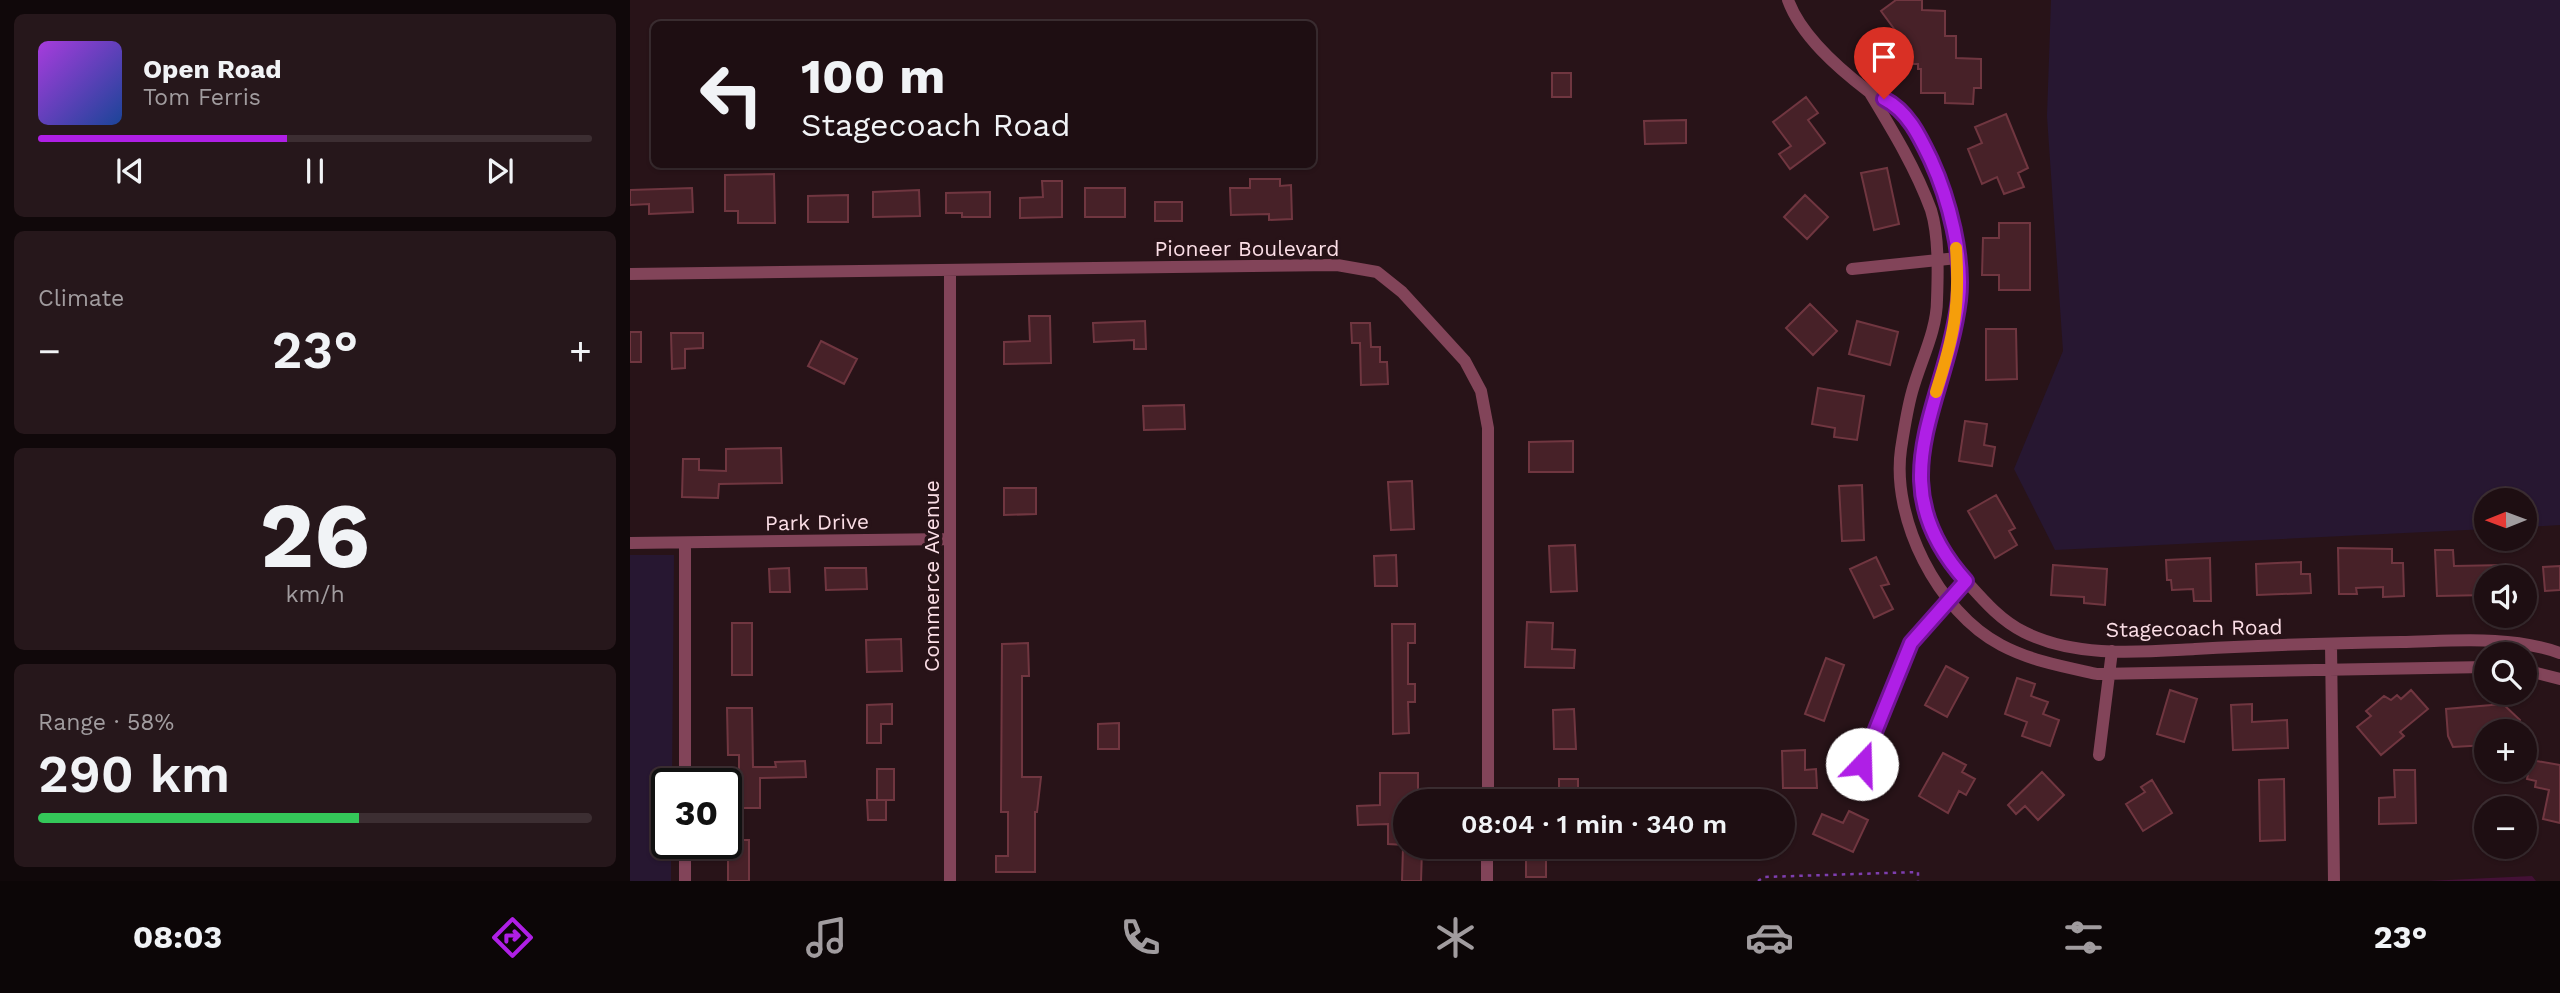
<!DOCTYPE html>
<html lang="en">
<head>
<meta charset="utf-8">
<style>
	:root { --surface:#1e0e12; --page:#26171b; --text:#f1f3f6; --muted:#a19c9f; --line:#3c2e32; --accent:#af1fe6 }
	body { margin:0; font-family:"Work Sans",sans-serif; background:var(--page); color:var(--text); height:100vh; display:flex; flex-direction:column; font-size:26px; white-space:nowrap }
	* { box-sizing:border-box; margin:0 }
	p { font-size:23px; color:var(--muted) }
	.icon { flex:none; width:38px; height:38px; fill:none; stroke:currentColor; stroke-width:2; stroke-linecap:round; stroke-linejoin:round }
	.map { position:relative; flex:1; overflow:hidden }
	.details { display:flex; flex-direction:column; gap:14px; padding:14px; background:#10080a; width:630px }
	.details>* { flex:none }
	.hud { position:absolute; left:21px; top:21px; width:665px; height:147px; border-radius:10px; box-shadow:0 2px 5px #0004,0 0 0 2px var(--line); background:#1e0e12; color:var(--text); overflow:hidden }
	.needle { width:46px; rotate:269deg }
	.controls { position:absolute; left:1844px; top:488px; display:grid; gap:14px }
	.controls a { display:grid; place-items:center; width:63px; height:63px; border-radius:50%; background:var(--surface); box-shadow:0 2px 5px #0004,0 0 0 2px var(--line); font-size:35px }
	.speed { position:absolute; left:21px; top:768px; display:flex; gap:14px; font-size:35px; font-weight:700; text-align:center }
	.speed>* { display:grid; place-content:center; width:91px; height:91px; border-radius:50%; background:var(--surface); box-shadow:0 2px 5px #0004,0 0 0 2px var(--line); line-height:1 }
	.speed .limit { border:4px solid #111; border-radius:10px; background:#fff; color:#111 }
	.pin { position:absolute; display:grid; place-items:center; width:60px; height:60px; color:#fff; margin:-72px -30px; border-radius:50% 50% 50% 0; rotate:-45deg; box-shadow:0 0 7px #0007 }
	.pin .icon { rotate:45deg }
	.me { position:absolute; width:77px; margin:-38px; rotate:21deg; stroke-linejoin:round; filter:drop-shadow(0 0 5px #0008) }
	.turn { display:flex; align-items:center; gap:24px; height:147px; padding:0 35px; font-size:32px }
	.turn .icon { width:91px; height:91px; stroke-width:2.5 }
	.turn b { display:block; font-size:49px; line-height:60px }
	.big { font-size:52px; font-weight:600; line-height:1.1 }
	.details .tile { flex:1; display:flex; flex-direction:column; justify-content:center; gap:10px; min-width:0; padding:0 24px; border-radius:10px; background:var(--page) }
	.details .dial { align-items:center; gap:0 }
	.dial b { font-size:91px; line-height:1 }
	.song { display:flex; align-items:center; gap:21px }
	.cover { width:84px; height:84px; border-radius:10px; background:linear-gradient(135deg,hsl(280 70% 55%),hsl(220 70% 35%)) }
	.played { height:7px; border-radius:4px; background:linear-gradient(90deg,var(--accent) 45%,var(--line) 45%) }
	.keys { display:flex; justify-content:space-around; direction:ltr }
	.heat { display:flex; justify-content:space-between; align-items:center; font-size:38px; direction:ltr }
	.charge { height:10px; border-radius:5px; background:linear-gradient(90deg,#34c759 58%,var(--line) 0) }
	.trip { position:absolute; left:763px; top:789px; width:402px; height:70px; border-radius:35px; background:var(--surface); box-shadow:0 2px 5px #0004,0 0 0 2px var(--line); font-weight:600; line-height:70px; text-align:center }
	.tab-bar { display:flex; height:112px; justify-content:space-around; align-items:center; background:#0c0607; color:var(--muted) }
	.tab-bar .icon { width:49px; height:49px }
	.tab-bar .current { color:var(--accent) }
	.tab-bar b { font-size:32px; color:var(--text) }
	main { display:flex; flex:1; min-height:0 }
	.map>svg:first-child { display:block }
	.green { fill:#271731 }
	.water { fill:#431136 }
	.building { fill:#472128; stroke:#703640; stroke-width:2 }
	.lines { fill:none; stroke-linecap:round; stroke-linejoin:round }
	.path { stroke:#7e3eaf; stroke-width:2.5; stroke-dasharray:3.5 5; stroke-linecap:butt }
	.street { stroke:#824459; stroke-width:12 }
	.route-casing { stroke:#721496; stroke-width:18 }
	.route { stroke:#af1fe6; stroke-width:12 }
	.slow { stroke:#f59e0b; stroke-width:12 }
	.labels { text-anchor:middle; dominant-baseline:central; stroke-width:7; stroke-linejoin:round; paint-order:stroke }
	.street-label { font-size:21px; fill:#fbdee6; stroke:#281318 }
</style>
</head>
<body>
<main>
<section class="details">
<div class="tile">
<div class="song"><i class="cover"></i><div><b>Open Road</b><p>Tom Ferris</p></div></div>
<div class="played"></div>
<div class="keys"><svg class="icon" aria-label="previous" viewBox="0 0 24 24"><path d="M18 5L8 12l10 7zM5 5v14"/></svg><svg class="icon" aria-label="pause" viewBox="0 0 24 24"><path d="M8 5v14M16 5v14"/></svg><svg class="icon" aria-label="next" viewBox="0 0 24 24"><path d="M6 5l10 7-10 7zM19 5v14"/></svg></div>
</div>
<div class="tile"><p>Climate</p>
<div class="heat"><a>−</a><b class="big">23°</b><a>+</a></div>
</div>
<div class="tile dial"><b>26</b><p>km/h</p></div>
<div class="tile"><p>Range · 58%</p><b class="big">290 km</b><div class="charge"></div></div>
</section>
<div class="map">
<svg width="1930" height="881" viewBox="0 0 1930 881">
	<rect width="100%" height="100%" fill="#281318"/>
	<!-- green -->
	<path class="green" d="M1421 0H1930V525L1895 527V500H1857V529L1425 550 1384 469 1433 351 1417 116Z
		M0 555H44L42 784H37V844H41V881H0Z"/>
	<!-- water -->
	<path class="water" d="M1902 876 1906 881H1797Z"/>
	<!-- building -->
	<path class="building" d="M1266 0H1292V10L1315 11V36H1326V58L1351 59V88H1344L1343 104 1315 103V93H1291V69H1288V64H1261V52H1281L1251 11Z
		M922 73H941V97H922Z
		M1176 97 1188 113 1178 120 1195 143 1160 169 1149 154 1161 146 1143 122Z
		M1376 114 1398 168 1388 173 1394 187 1374 194 1367 177 1352 184 1338 149 1352 143 1345 127Z
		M1056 120V143L1015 144 1014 121Z
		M1257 168 1269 224 1244 230 1231 173Z
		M144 174 145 223H108V211H95V175Z
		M620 179H650V186L661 185 662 219 639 220V214L601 215 600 188H620Z
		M412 181H432V217L390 218V198L413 197Z
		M62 188 63 212 19 214V204L0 205V190Z
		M455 188H495V217H455Z
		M289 190 290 216 243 217V192Z
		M360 192V217H332V213H316V193Z
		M218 195V222H178V196Z
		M1175 195 1198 217 1177 239 1154 217Z
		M525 202H552V221H525Z
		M1369 223H1400V290H1369V275H1352L1353 238H1369Z
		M1180 304 1207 331 1183 355 1156 328Z
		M399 316H420L421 363 374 364V342L400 341Z
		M515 321 516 349H504V340L464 342 463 323Z
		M1227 321 1268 332 1260 365 1219 354Z
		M721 323H740L741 347H750V362H757L758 384 731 385 730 343H722Z
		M1356 329H1386L1387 379 1356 380Z
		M0 332H11V362H0Z
		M41 333H73V348L55 349V368L42 369Z
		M191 341 227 359 214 384 178 366Z
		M1188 388 1234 396 1227 440 1204 437 1205 428 1182 424Z
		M554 405 555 429 514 430 513 406Z
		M1335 421 1357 424 1354 445 1365 447 1362 466 1329 461Z
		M943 441V472H899V442Z
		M151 448 152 483 89 484 88 498 52 497 53 459H69V470L96 471V449Z
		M782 481 784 529 761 530 758 482Z
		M1232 485 1234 540 1212 541 1209 486Z
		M374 488H406V514L374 515Z
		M1366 495 1385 528 1379 531 1387 545 1365 558 1338 511Z
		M945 545 947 591 921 592 919 546Z
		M1708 548 1762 549V563H1773L1774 596 1753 597V587L1726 588 1727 594H1709Z
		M1805 550H1823L1824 566 1875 565 1876 578H1857V595L1807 596Z
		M766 555 767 586H745L744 556Z
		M1246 557 1259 584 1251 586 1263 609 1244 618 1220 569Z
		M1580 558 1581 601H1564L1563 589 1542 590 1541 580H1537L1536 560Z
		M1671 562V574H1680L1681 593 1627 595 1626 564Z
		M1423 565 1477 569 1475 605 1454 603V597L1421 595Z
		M1930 566V590L1915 591 1913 567Z
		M159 568 160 592H140L139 569Z
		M195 568H236L237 589 196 590Z
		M897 622 923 623 922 649 945 650 944 668 895 667Z
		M102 623H122V675H102Z
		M762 624H785V643H778V684H785V702H778L779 733 763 734Z
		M271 639 272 671 237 672 236 640Z
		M398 643 399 676H392V777H411L407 812H405V872H366V856H378V812H371L372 644Z
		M1196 658 1214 665 1194 721 1175 714Z
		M1316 666 1338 678 1317 717 1295 705Z
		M1387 678 1405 684 1401 696 1418 702 1413 714 1429 720 1420 746 1392 736 1397 722 1375 714Z
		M1540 690 1567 699 1554 742 1527 734Z
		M1781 690 1798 709 1770 732 1774 736 1751 755 1727 727 1741 716 1736 711 1754 696 1761 700 1767 695 1771 699Z
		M262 704V724H251V743H237V705Z
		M1622 704V722L1657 720 1658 748 1603 750 1601 705Z
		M1873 704 1890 720 1879 732H1857V745L1823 747 1818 736 1816 709Z
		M97 708H122L123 767H146L145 762 175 761 176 777 130 778V808H109V755H98Z
		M944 709 946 749H924L923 710Z
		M489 723V749H468V724Z
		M1175 750V770L1186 769 1187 788H1153L1152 751Z
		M1313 753 1336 765 1332 772 1345 779 1336 795 1329 791 1318 813 1289 796Z
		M1901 760 1930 765V823L1913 819 1919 790 1905 787 1906 781 1897 779Z
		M247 769H264V800H247Z
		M1764 770H1785L1786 823 1749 824V798L1765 797Z
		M1412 772 1434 795 1408 820 1395 806 1386 814 1378 805Z
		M750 773H788V802H775V845L758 844V824L728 825 727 806 750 805Z
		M929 779H948V802H929Z
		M1654 779 1655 840 1630 841 1629 780Z
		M1522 780 1542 813 1513 831 1496 804 1515 792 1511 787Z
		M237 800H256V820H238Z
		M1219 811 1238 820 1223 852 1183 834 1192 814 1213 823Z
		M98 840H119V881H98Z
		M773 847 792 849 791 881H772Z
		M896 847H916V877H896Z"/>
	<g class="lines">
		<!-- path -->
		<path class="path" d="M1128 881 1134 877 1288 872V881"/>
		<!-- street -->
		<path class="street" d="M1158 0C1171 36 1208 68 1238 91 1246 97 1258 99 1266 105 1287 122 1303 158 1311 183 1329 234 1335 295 1321 347 1300 423 1277 453 1304 534 1309 552 1324 567 1336 581 1353 600 1371 621 1394 632 1446 658 1509 652 1565 649 1633 645 1702 643 1771 642 1823 641 1880 635 1930 653
			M1240 93C1263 131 1286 169 1301 210 1309 236 1308 273 1307 300 1307 331 1290 362 1282 392 1277 410 1274 430 1271 449 1261 519 1308 612 1371 645 1401 661 1435 667 1467 674L1857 667
			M1222 269 1327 258
			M0 274 707 265 747 272 772 292 835 361 851 391 858 428V802
			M0 543 320 539
			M55 543V784
			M1701 644 1704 881
			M1895 670 1930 679
			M1469 755 1482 651
			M1232 764 1281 643 1336 581
			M55 844V881
			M320 881V271
			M857 881V847"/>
	</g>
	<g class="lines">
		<defs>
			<path id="route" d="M1232 764 1281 643 1336 581C1247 482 1315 408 1329 300 1334 258 1319 199 1301 160 1290 137 1278 111 1254 99"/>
		</defs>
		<!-- route casing -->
		<use href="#route" class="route-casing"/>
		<!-- route -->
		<use href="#route" class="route"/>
		<!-- slow -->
		<path class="slow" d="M1306 392C1324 336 1330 307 1326 248"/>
	</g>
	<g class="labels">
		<!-- street labels -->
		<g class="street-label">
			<text x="617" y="248">Pioneer Boulevard</text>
			<text transform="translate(187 522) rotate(-1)">Park Drive</text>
			<text transform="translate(301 576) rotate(-90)">Commerce Avenue</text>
			<text transform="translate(1564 628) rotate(-1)">Stagecoach Road</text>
		</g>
	</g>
</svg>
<div class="controls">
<a><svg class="needle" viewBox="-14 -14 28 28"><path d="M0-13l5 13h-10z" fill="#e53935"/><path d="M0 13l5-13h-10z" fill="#a19c9f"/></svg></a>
<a><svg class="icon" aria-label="sound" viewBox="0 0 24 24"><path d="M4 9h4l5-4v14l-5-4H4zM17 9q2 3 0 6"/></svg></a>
<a><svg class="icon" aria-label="search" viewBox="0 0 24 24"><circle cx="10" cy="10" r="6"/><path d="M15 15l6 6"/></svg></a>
<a>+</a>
<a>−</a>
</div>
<div class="speed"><div class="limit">30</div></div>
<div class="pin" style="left:1254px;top:99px;background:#d93025"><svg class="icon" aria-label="arrive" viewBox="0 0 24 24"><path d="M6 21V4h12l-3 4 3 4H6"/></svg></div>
<svg class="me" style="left:1232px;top:764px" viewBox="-20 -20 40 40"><circle r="19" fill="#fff"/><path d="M0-13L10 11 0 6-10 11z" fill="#af1fe6"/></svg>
<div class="trip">08:04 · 1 min · 340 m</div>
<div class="hud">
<div class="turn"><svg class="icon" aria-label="left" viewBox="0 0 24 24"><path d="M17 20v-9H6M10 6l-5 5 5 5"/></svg><div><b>100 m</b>Stagecoach Road</div></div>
</div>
</div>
</main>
<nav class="tab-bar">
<b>08:03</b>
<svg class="icon current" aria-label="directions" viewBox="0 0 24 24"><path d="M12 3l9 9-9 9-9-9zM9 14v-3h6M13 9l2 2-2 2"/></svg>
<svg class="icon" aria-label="music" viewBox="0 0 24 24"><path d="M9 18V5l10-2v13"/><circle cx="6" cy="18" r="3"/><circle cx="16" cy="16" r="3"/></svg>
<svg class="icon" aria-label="phone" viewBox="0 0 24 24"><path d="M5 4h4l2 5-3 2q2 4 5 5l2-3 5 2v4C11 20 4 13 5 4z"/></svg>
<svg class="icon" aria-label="climate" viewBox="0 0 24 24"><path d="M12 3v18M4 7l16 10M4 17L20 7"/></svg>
<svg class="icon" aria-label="car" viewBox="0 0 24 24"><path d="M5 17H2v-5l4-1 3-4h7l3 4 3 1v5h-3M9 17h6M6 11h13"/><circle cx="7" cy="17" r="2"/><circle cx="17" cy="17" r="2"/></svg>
<svg class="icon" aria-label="filters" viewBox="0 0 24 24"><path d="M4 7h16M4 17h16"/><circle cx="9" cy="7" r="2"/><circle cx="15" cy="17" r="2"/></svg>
<b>23°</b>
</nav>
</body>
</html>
